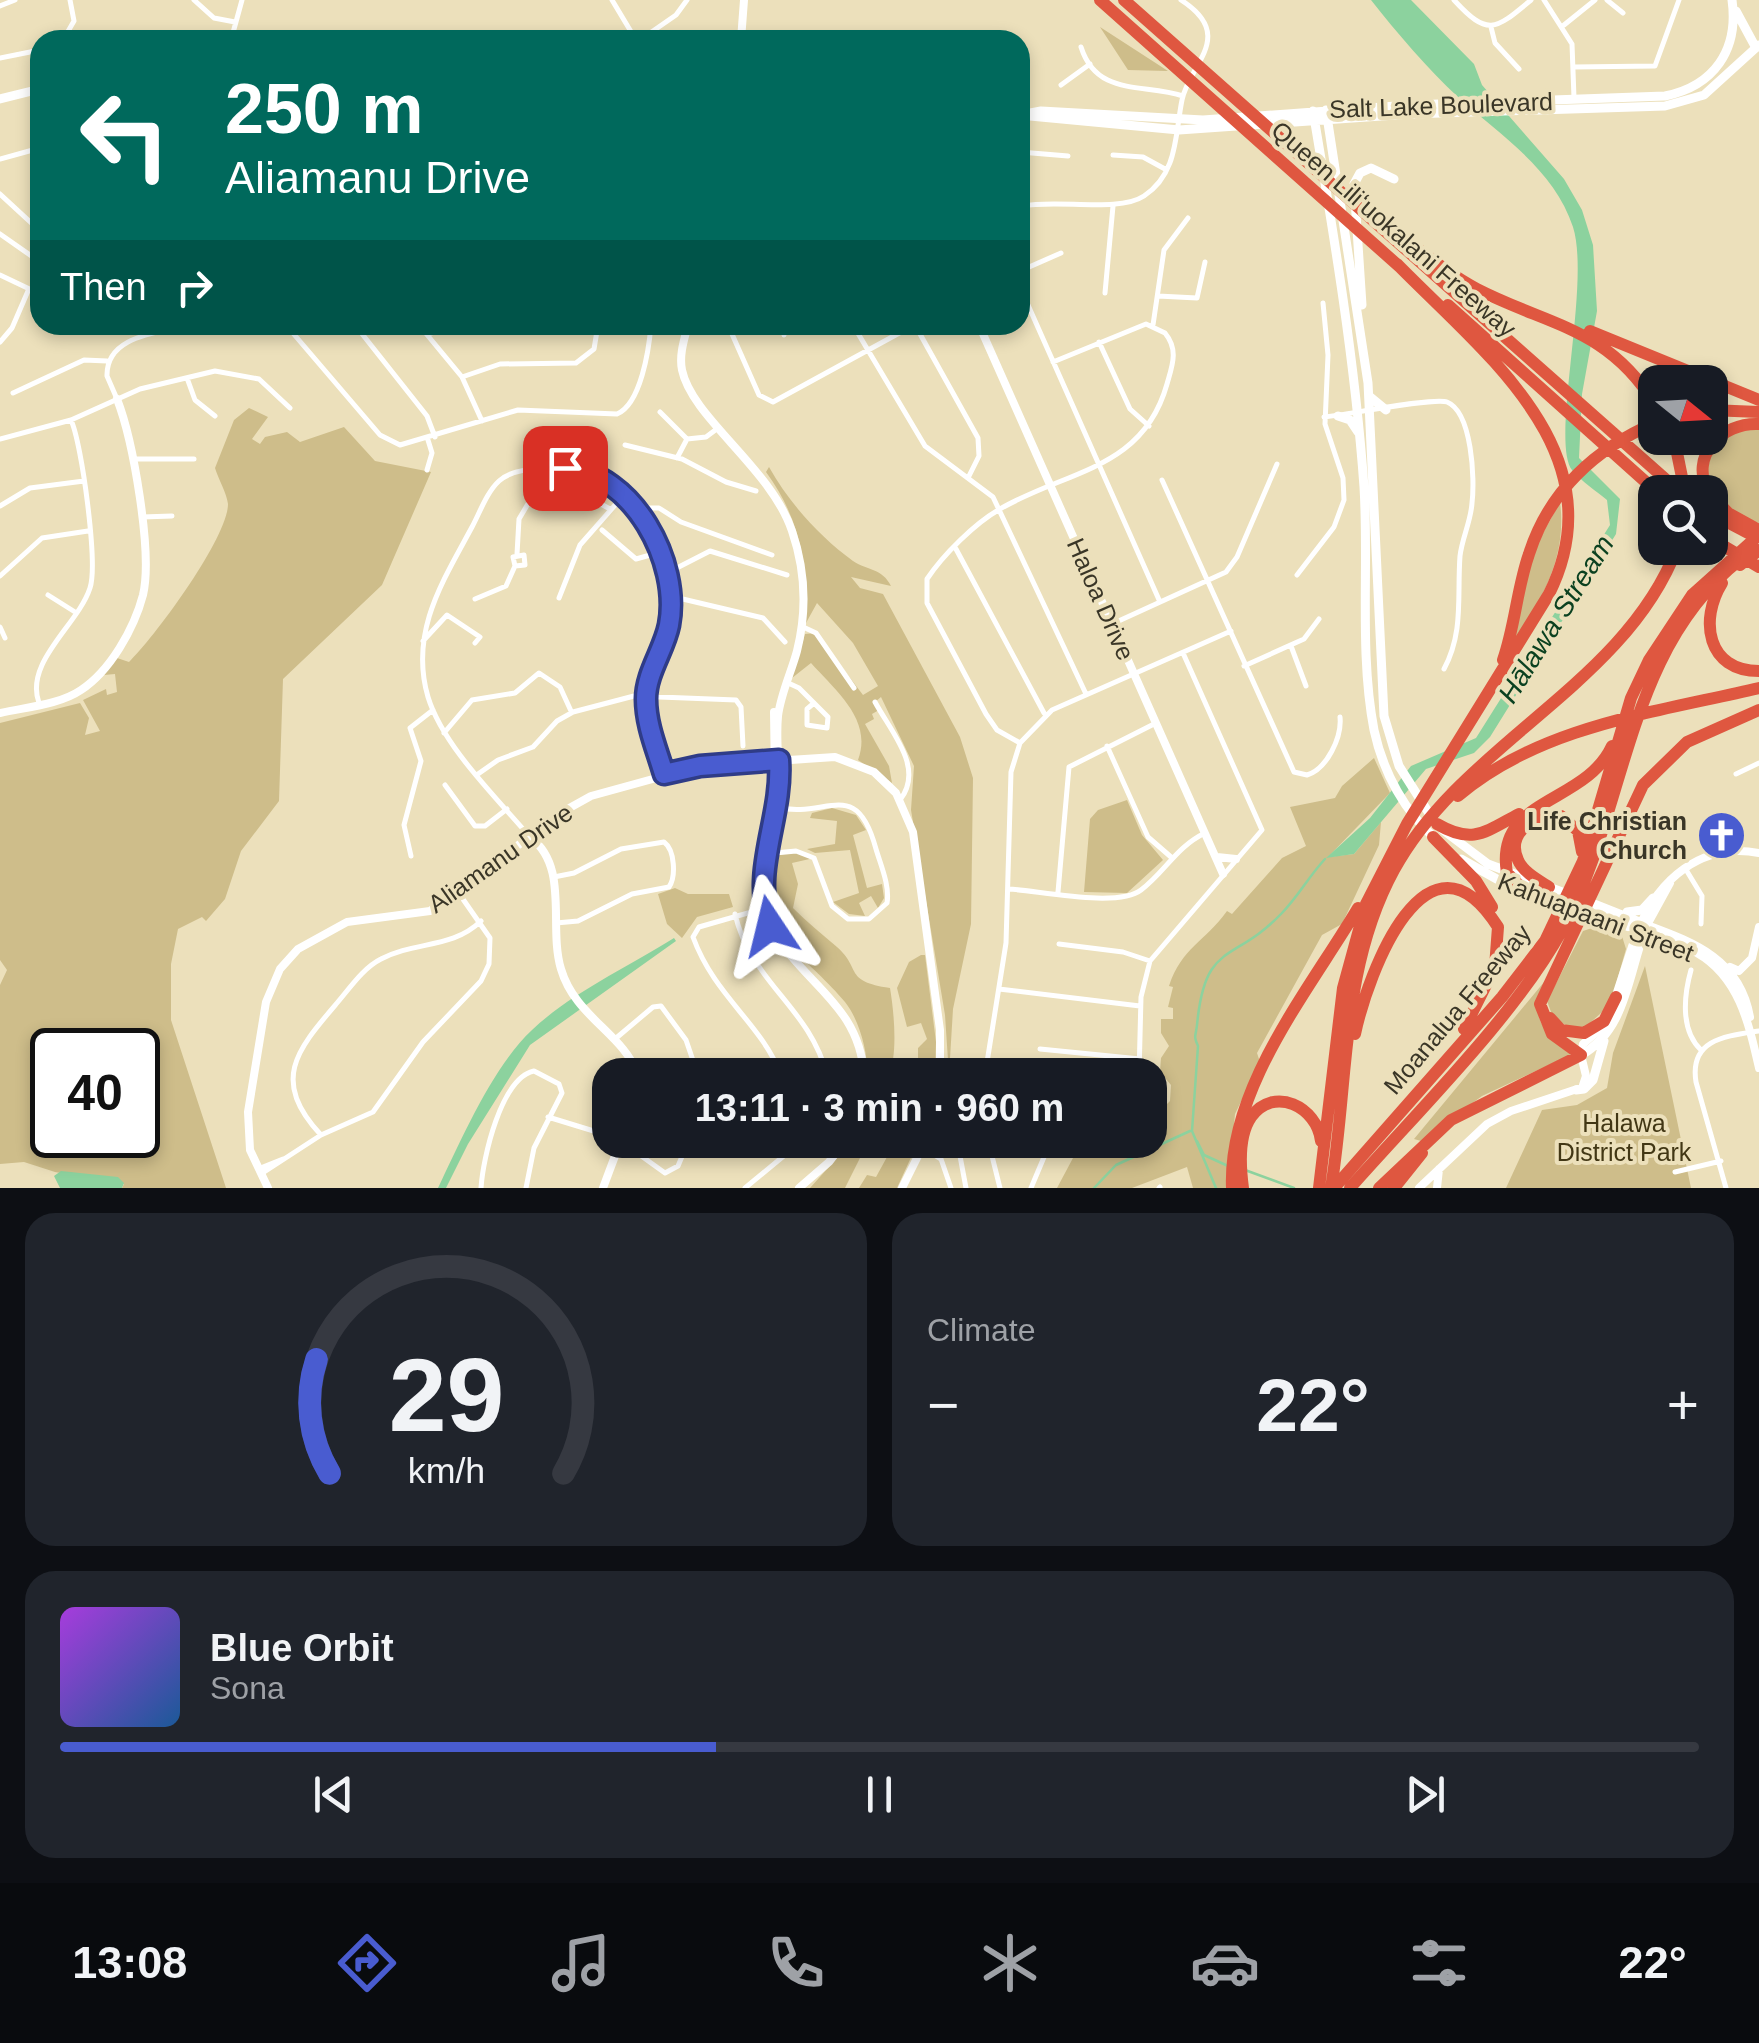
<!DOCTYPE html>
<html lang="en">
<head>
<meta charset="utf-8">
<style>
	:root { --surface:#171b24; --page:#20242c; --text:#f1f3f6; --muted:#9ea1a6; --line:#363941; --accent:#495cd0 }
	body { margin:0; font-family:Helvetica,sans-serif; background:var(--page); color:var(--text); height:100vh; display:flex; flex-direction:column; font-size:38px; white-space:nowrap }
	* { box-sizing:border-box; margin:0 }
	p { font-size:32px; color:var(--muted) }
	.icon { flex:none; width:55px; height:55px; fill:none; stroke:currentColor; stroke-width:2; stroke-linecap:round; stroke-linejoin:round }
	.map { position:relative; height:1188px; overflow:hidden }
	.drawer { display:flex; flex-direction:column; gap:25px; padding:25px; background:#0d0f14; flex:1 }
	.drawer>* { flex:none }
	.hud { position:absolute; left:30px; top:30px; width:1000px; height:305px; border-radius:30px; box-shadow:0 5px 15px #0003; background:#00695c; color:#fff; overflow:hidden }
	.needle { width:65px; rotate:108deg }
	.buttons { position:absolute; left:1638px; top:365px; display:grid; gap:20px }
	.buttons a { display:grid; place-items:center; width:90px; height:90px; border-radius:20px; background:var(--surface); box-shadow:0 5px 15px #0003; font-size:50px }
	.speed { position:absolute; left:30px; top:1028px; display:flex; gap:20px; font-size:50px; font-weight:700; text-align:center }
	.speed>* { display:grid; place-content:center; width:130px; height:130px; border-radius:50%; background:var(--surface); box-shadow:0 5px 15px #0003; line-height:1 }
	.speed .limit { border:5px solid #111; border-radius:15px; background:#fff; color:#111 }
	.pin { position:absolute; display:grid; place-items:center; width:85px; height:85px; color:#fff; margin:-42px; border-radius:20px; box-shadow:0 5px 15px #0006 }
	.me { position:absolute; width:110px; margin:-55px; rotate:350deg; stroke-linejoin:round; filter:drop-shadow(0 0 8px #0008) }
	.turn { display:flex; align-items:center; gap:35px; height:210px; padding:0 30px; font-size:45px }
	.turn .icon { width:130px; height:130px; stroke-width:2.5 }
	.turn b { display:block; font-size:70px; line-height:85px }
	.then { display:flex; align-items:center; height:95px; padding:0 30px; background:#0003; gap:20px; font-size:38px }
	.big { font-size:75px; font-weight:600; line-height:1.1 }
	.drawer .widget { flex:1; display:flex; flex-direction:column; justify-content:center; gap:15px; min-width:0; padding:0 35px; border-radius:30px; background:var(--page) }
	.drawer .dial { align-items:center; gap:0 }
	.dial svg { height:260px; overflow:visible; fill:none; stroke:var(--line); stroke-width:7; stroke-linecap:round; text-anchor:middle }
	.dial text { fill:var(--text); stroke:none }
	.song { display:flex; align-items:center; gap:30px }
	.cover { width:120px; height:120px; border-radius:15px; background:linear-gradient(135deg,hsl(280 70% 55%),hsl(210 70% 35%)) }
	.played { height:10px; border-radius:5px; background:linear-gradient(90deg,var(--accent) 40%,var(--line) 40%) }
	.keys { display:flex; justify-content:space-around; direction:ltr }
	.heat { display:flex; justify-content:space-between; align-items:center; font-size:55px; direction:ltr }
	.drawer .tiles { flex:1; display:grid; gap:25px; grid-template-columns:1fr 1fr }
	.widget:last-child { grid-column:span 2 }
	.trip { position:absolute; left:592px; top:1058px; width:575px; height:100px; border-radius:30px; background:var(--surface); box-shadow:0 5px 15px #0003; font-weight:600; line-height:100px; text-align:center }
	.menu { display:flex; height:160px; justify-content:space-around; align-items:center; background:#090b0e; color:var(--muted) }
	.menu .icon { width:70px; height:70px }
	.menu .on { color:var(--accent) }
	.menu b { font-size:45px; color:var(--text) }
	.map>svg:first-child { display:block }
	.green { fill:#cebd8a; fill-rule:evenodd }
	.water { fill:#8cd29e }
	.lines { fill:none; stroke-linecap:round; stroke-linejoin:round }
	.stream { stroke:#8cd29e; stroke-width:2.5 }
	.minor { stroke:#fff; stroke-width:5 }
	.tertiary { stroke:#fff; stroke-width:8 }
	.secondary { stroke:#fff; stroke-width:9 }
	.motorway { stroke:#df5740; stroke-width:12 }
	.route-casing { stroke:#2f3c87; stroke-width:25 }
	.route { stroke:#495cd0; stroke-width:18 }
	.labels { text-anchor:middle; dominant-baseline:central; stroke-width:8; stroke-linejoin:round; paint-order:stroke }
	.street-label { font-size:25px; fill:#3a3627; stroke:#ece0bb }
	.poi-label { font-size:25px; font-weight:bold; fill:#3a3627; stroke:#ece0bb; text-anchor:end }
	.park-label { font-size:25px; fill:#423715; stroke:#ece0bb }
	.water-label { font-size:28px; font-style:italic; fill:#0b4120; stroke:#ece0bb }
</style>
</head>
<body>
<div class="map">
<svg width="1759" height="1188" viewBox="0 0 1759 1188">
	<rect width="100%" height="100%" fill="#ece0bb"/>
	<!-- green -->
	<path class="green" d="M1100 27 1168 71 1128 70Z
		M249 408 268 417 252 439 260 444 265 437 287 432 300 442 344 427 375 461 431 472 382 585 283 679 279 801 241 851 225 899 206 921 202 917 178 929 171 964V1020L226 1188H122L124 1184 55 1172 24 1162 0 1164V985L7 970 0 960V723L80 703 89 718 85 735 100 731 83 700 106 689 107 695 117 692 115 674 104 675 117 658 129 662C154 638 228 538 228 504 227 494 218 478 215 468L234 420ZM52 1050H138V1135H52Z
		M1759 429V523C1695 508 1687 432 1759 429Z
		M769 467C789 503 820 537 853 561 868 571 882 568 891 586L851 577 860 588 883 594 960 737 973 778 971 924 953 1009 949 1075 945 1015 911 810 914 766 881 697 875 702 879 710 872 714 874 719 865 724 889 766 892 783 858 760C873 720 836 691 811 663L792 678 805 634 816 633 863 695 878 686 853 643 817 603 806 623C808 566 801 520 766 472Z
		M1560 502C1568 562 1537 606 1508 655L1534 550Z
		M1374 758 1390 793 1328 857 1354 854 1381 822 1379 845 1342 924 1322 935 1257 1053 1260 1062 1235 1114 1228 1188H1193L1187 1167 1132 1188H1057L1073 1158 1067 1141C1098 1147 1119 1140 1150 1140V1121L1170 1101 1171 1085 1160 1072 1161 1058 1169 1046 1161 1033V1019H1173V1008L1168 1007 1173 987 1169 986C1182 947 1205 942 1227 911L1232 914 1282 858 1306 846 1290 807 1335 798 1342 786Z
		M1127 800 1142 835 1163 860 1127 893 1084 892 1090 819 1098 810Z
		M832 808 856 815 866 830 853 835 867 888 882 884 884 898 878 908 871 896 859 903 865 916 849 914 833 902 859 893 850 850 815 853 807 849 835 844 837 821 810 818 812 813Z
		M796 851 814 858 792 863 798 884 793 908C807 922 822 934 837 947 862 969 843 981 890 988 894 1012 898 1053 889 1075H868C867 1051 860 1021 845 1002 809 958 757 934 768 868L776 861 774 855Z
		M675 888 688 894H729L733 907 697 917 682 938 667 924 658 894Z
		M1601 925 1621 933 1626 949 1610 1005 1581 1031 1554 1020 1547 1001 1583 931Z
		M921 955H925L936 1042 935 1075H918V1048L927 1039 921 1023 907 1027 897 988 909 962Z
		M1645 966 1691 1188H1506L1542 1110 1577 1105 1607 1088 1613 1053Z
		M1549 976C1533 1017 1533 1025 1571 1050L1570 1055 1482 1096 1421 1141 1414 1139Z
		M853 1140H869L845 1188H810Z
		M886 1140H919L897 1188H859L867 1175 876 1177 887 1157 882 1153Z"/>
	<!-- water -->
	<path class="water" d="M1371 0H1411L1474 64 1482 85 1564 179 1582 210 1593 245 1597 311 1582 394 1579 458 1620 499 1616 534 1490 737 1474 753 1426 769 1354 854 1326 858 1370 818 1411 766 1476 738 1610 525 1607 500C1596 491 1581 481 1572 470 1550 441 1591 284 1573 227 1554 169 1501 136 1458 97 1428 69 1397 33 1371 0Z
		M674 938 676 941 530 1045 468 1144 446 1188H438C461 1140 493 1066 532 1030 571 993 628 967 674 938Z
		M61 1171 118 1177 124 1183 122 1188H60L54 1176Z"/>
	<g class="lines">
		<!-- stream -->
		<path class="stream" d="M1197 1141 1204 1155 1228 1166
			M1245 1170 1294 1188
			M1094 1188 1116 1165 1190 1131
			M1216 1188 1192 1131 1198 1046C1193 1035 1196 1036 1197 1025 1205 940 1233 964 1281 914 1298 897 1309 876 1325 859"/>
		<!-- minor -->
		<path class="minor" d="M194 0 214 18 235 22
			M612 0 636 40
			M1454 0C1488 37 1495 30 1531 0
			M1544 0 1572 44 1574 98
			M1607 0 1623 13
			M0 6 15 0
			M1564 25 1595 0
			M1491 27 1495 43 1519 69
			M63 40 74 21 70 0
			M231 40 242 0
			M640 40 676 15 687 0
			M1081 47C1097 97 1143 83 1183 96
			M0 58 40 50
			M1574 67 1655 66 1679 0
			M1061 85 1090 64
			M1020 152 1068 156
			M1113 155 1143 157 1165 169
			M0 159 40 148
			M0 194 40 231
			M1023 206C1058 199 1118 213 1144 196 1178 174 1175 134 1182 100 1189 64 1237 36 1181 0
			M0 234 40 262
			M1020 271 1061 253
			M0 275 40 294
			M1020 287 1160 602
			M1105 293 1113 206
			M1158 296 1197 298 1205 262
			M286 325 380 435 400 445 518 410 617 414C641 404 649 349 651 325
			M355 325 427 416 435 437
			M419 325 462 377 482 421
			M728 325 759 395 773 402 914 325
			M783 325 784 335
			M853 325 925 446 993 497 1086 694
			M915 325 978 438 979 456 969 476
			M1153 325 1164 250 1188 218
			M428 334 456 325
			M0 342 12 328 28 291
			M1099 342 1130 409 1149 426
			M462 377 500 364 576 363 594 349 598 325
			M187 378 195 400 215 416
			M13 393 84 360 107 361
			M117 399 107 376C106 336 157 333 188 325
			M660 412 687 439
			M1324 417C1346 415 1434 397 1447 402 1472 412 1475 479 1472 503 1471 521 1462 538 1460 556 1457 596 1464 632 1444 669
			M0 439 71 420 140 389 215 371 259 379 290 408
			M687 439 706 437 718 428
			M625 445 682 459 726 482 756 491
			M677 458 687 439
			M134 459H194
			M427 470 432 453 428 440
			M1162 480 1294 772 1307 775C1327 769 1342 737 1340 717
			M0 506 30 488 84 481
			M637 515 646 508H659L681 522 772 555
			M142 517 172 516
			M602 530 636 559 661 552
			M956 549 1044 713
			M517 554 519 519 535 492 586 496 610 509
			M667 573 710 551 787 575
			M1297 575 1334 527 1344 500 1343 478 1325 424 1328 355 1323 303
			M0 576 42 538 88 531
			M48 595 75 612
			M670 596 763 618 785 642
			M559 598 580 545 623 496
			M475 599 506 586 515 566 513 557 524 555 525 565 515 566
			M1112 624 1226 572 1237 557 1277 464
			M801 626 816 633 854 688
			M0 627 5 638
			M423 641 447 615 480 637 475 643
			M1291 646 1306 686
			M1244 666 1304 639 1319 619
			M786 682 799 688 828 717 827 728 807 725V709L814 703
			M875 702C891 732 925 768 900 800
			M39 703C24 662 78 625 90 588 98 564 82 444 71 420
			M444 733 472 700 515 693 539 673 560 687 571 711
			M1020 743 997 730 986 714 927 603V579C943 555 975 523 1000 509 1067 470 1143 470 1167 384 1172 366 1179 350 1165 333L1146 324 1053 362
			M1107 746 1148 837 1171 857
			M478 774 498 760 533 747 557 721 573 712 634 696 736 700 741 707 743 746
			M1736 774 1759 763
			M445 785 475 826H485L507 809
			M530 837C496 797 443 746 428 697 409 632 443 581 472 527 480 512 487 492 499 481 510 471 528 469 542 469 599 465 641 501 662 554 688 622 651 638 646 693 644 721 656 748 664 774
			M765 854 796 851 814 858 832 906 848 919H869L887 903C890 886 881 866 876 849 856 775 827 820 776 807
			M411 856 404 825 421 761 410 728 433 710
			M1685 868 1702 896 1701 924
			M554 877 574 873 621 849 664 842C675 850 676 877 669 887L632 894 578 921 556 923
			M1009 889C1040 891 1118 908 1141 890 1165 872 1176 847 1205 833
			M1058 892 1069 767 1156 723
			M765 908 699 927 693 937C715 997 761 1023 781 1075
			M735 914C751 983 809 1006 827 1075
			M1059 944 1123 952 1150 961
			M1691 970C1684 995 1680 1030 1701 1050
			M999 989 1140 1006
			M615 1039 653 1007 661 1006 686 1040 698 1075
			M1040 1049 1140 1059
			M985 1075 1006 943 1011 772 1020 743 1052 710 1231 631
			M1139 1075 1141 997 1150 961 1262 830 1183 653
			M548 1117 610 1136
			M321 1135C270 1080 297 1050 337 1003 350 988 363 968 381 959 415 941 452 949 481 921
			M619 1140 665 1173 678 1166 689 1140
			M957 1140 966 1188
			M988 1140 1000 1188
			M923 1148 941 1159 951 1188
			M258 1169 283 1159
			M1675 1172 1721 1161
			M261 1174 321 1135 373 1112 423 1042 481 981 489 964 490 938 458 892
			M481 1188C483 1158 501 1078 534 1071L559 1084 562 1093 534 1148 526 1188
			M745 1188 803 1140
			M1031 1188 1047 1150
			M1159 1188 1160 1187
			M1726 1188 1696 1082C1689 1039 1726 1036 1759 1031"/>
		<!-- tertiary -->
		<path class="tertiary" d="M741 40 744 0
			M688 325C684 340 679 355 682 370 692 418 771 468 792 531 805 569 807 611 797 651 791 673 781 693 778 716 775 747 782 776 777 807 771 836 757 866 762 896 775 975 859 990 864 1075
			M979 325 1223 874
			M774 712 775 778
			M0 713C26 707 59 705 81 690 110 671 134 629 143 595 153 553 133 440 117 399
			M530 837C570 867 548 926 561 969 575 1017 624 1034 638 1075
			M1759 853C1701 842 1658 880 1638 930 1657 939 1678 943 1697 953 1739 977 1749 1024 1759 1068
			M1217 857 1236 859
			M1670 883 1647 925C1696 943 1740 960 1750 1017
			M1730 967 1739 971 1752 958 1759 927
			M1581 1055 1583 1044 1605 1025
			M1581 1055 1586 1076 1583 1085
			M268 1188 250 1150 248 1112 266 1002 280 969 298 949 347 922 430 911 564 811 591 796 700 766 835 757 874 772 896 793 913 832 940 1030V1075
			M603 1188 621 1140
			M799 1188 829 1162 846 1140
			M902 1188 926 1140
			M1419 1188 1487 1124 1511 1111 1577 1089
			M1437 1188 1439 1169"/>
		<!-- secondary -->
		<path class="secondary" d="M1736 11 1756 48
			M0 99 40 89
			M1326 110 1368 383 1384 716 1399 766 1432 818
			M1313 111C1334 236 1355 361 1364 487 1369 567 1359 652 1374 730 1383 772 1405 813 1437 840
			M1025 114 1041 111 1203 120 1410 105 1665 96C1714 86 1739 50 1732 0
			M1030 116 1179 130 1410 114 1665 106 1704 95 1759 45
			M1362 305 1354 184 1360 173 1371 168 1394 179
			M1369 396 1386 410
			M1338 416 1350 420 1358 432
			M1443 830 1488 864 1570 895
			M1461 859 1502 882 1565 905
			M1580 910 1638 930 1616 997
			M1627 912 1642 910 1653 898
			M1581 1055C1628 1029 1628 969 1647 925L1584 900
			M1576 1090 1584 1089 1593 1080 1604 1041"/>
		<!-- motorway -->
		<path class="motorway" d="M1100 0 1401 268
			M1124 0 1680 492
			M1408 241C1430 258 1452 276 1477 289 1549 326 1607 327 1655 404
			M1448 305 1657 492
			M1590 331 1759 400
			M1710 410 1759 412
			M1674 438 1685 492
			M1709 492C1688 457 1722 422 1759 424
			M1710 494 1728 513 1759 530
			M1710 513 1748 533
			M1710 538 1759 567
			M1740 565 1759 550
			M1722 583C1699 620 1707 671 1759 671
			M1503 660C1515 626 1517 588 1529 554 1549 491 1596 448 1655 423
			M1458 796C1540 726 1657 712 1759 688
			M1437 824C1473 845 1485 832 1519 814
			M1433 837 1476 881 1492 907
			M1549 887C1538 880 1523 872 1518 860 1505 832 1537 813 1561 816L1578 831 1582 852
			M1523 889 1507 873C1494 797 1585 805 1612 746
			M1550 1018 1561 1030 1584 1033 1604 1021 1616 997
			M1355 1034C1368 973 1427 815 1498 927L1495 967 1464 1029
			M1232 1188C1228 1088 1308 992 1358 908
			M1243 1188C1240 1166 1238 1136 1251 1117 1274 1085 1317 1107 1321 1141
			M1319 1188 1343 988 1366 904 1407 824 1549 594C1619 453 1484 353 1397 264
			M1331 1188C1349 1080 1340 969 1394 870 1463 743 1625 685 1677 548
			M1334 1188 1502 997 1545 941 1583 861 1631 698 1649 660 1692 595 1759 535
			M1350 1188C1416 1113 1515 1016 1562 930 1628 809 1624 650 1741 559
			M1379 1188 1451 1120 1581 1055 1552 1034 1540 1004 1643 785 1687 742 1759 710
			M1394 1188 1422 1153"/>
	</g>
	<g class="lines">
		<defs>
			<path id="route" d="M565 468C633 472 681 563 669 625 664 650 646 673 646 699 646 725 657 750 664 774L700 766 779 760C783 818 751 868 770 926"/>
		</defs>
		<!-- route casing -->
		<use href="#route" class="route-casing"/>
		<!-- route -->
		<use href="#route" class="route"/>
	</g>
	<!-- icons -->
	<defs>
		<symbol id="church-disc" viewBox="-11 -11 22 22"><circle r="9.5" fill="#495cd0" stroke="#ece0bb"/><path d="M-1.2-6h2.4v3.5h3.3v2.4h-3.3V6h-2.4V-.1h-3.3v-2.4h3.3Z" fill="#fff"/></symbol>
	</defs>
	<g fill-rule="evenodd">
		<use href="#church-disc" x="1694" y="808" width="55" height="55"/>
	</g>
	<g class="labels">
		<!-- street labels -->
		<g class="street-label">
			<text transform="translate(1441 105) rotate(-2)">Salt Lake Boulevard</text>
			<text transform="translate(1394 229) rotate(41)">Queen Liliʻuokalani Freeway</text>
			<text transform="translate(1101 599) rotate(66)">Haloa Drive</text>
			<text transform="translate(500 858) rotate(-35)">Aliamanu Drive</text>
			<text transform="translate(1596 917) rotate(21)">Kahuapaani Street</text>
			<text transform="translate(1457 1009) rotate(-50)">Moanalua Freeway</text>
		</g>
		<!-- poi labels -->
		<g class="poi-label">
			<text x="1687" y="821">Life Christian<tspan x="1687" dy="29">Church</tspan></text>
		</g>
		<!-- park labels -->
		<g class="park-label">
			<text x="1624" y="1123">Halawa<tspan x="1624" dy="29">District Park</tspan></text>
		</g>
		<!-- water labels -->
		<g class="water-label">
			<text transform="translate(1556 619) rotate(-58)">Hālawa Stream</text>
		</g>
	</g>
</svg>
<div class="buttons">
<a><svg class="needle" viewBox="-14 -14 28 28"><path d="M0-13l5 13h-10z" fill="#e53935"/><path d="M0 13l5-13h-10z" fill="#9ea1a6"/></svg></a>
<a><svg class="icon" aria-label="search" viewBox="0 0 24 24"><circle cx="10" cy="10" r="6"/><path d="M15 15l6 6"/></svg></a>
</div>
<div class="speed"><div class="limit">40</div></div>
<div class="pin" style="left:565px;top:468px;background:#d93025"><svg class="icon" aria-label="arrive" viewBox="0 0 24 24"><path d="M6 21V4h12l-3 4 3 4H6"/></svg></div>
<svg class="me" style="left:770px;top:926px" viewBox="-20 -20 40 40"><path d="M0-17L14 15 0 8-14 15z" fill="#495cd0" stroke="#fff" stroke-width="4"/></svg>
<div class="trip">13:11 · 3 min · 960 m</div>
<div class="hud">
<div class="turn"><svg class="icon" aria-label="left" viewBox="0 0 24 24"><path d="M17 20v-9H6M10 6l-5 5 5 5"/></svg><div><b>250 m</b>Aliamanu Drive</div></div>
<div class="then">Then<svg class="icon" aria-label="right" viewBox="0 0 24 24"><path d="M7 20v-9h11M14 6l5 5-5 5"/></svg></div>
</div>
</div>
<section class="drawer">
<div class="tiles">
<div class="widget dial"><svg viewBox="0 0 100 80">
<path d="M14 69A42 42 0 1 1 86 69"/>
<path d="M14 69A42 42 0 0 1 10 34" stroke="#495cd0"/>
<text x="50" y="56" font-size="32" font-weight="700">29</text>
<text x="50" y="72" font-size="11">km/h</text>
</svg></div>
<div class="widget"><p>Climate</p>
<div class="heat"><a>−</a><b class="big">22°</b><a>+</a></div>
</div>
<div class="widget">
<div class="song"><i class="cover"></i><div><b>Blue Orbit</b><p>Sona</p></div></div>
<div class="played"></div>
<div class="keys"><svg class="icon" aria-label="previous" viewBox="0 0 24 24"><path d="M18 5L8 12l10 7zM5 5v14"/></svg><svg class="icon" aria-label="pause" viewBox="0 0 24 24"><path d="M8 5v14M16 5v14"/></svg><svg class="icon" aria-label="next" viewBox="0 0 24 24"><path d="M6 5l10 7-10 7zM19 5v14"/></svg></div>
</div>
</div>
</section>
<nav class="menu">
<b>13:08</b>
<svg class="icon on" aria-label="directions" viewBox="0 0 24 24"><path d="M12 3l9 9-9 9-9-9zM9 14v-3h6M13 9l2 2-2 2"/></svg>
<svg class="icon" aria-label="music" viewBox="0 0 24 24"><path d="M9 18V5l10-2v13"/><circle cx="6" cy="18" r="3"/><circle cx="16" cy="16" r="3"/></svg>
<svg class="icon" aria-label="phone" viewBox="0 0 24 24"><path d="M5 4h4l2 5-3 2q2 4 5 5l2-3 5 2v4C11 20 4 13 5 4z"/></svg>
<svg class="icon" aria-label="climate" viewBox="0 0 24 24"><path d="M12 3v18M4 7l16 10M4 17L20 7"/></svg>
<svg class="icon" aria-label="car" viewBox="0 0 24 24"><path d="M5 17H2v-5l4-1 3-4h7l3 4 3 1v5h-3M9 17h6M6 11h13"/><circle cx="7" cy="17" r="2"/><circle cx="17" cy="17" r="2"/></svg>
<svg class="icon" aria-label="filters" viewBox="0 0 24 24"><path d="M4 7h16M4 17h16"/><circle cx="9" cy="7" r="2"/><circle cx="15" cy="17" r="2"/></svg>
<b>22°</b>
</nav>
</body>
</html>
